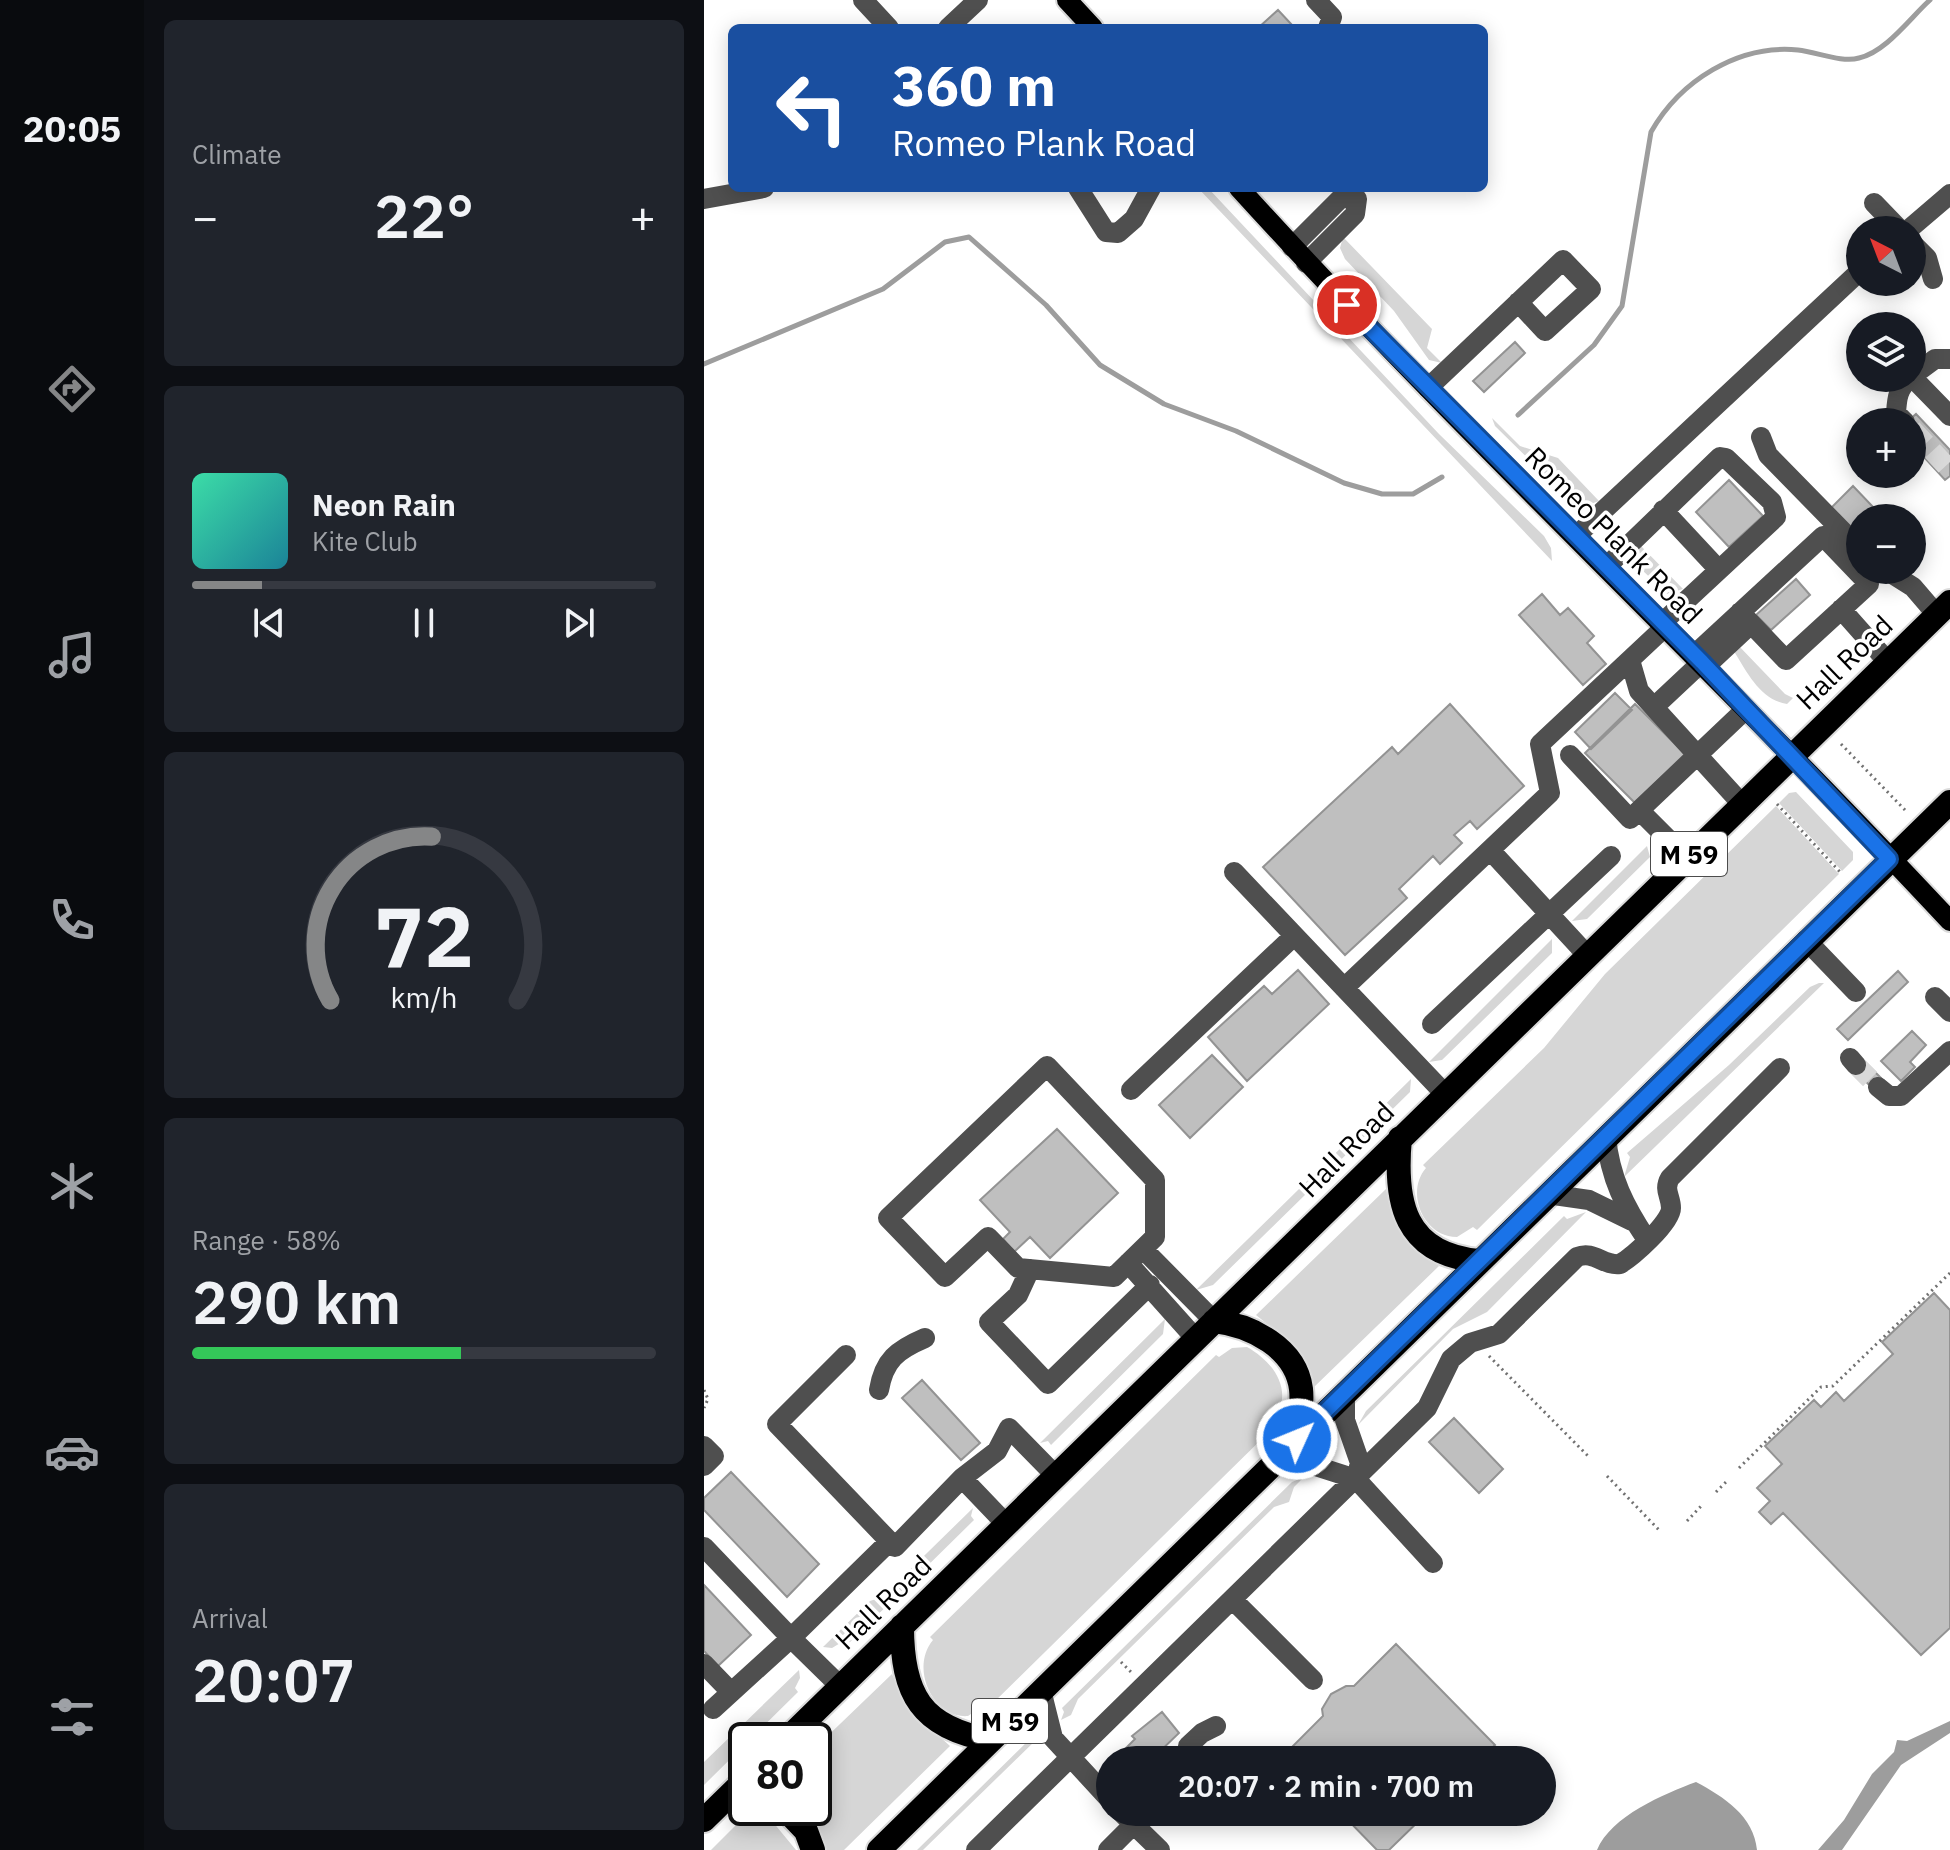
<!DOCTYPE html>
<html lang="en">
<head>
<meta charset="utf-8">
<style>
	:root { --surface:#171b24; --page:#20242c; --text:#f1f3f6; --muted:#9ea1a6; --line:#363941; --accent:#858687 }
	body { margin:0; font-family:"IBM Plex Sans",sans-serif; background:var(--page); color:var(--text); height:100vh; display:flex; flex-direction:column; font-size:30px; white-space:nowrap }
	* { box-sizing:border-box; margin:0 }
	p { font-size:26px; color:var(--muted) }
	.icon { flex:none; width:44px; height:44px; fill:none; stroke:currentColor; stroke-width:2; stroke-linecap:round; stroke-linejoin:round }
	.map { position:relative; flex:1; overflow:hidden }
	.side { display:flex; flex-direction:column; gap:20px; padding:20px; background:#0d0f14; width:560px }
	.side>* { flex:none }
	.banner { position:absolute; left:24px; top:24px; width:760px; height:168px; border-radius:12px; box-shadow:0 4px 20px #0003; background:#1a4fa0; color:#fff; overflow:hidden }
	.needle { width:52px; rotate:318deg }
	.tools { position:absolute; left:1142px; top:216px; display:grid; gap:16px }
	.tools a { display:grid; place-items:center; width:80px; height:80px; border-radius:50%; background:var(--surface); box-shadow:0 4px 20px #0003; font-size:40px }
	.speed { position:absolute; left:24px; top:1722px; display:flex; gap:16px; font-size:40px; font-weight:700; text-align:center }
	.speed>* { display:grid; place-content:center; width:104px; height:104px; border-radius:50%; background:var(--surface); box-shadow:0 4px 20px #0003; line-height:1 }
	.speed .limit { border:4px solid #111; border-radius:12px; background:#fff; color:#111 }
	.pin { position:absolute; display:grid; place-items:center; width:68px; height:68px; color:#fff; margin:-34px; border:4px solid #fff; border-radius:50%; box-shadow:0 2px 8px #0007 }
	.me { position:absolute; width:88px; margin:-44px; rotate:46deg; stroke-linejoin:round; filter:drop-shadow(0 0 6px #0008) }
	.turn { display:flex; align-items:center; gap:28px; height:168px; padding:0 32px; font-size:36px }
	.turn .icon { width:104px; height:104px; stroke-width:2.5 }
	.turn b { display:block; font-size:56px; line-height:68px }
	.big { font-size:60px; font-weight:600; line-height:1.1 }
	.side .widget { flex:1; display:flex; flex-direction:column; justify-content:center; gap:12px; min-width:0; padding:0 28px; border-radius:12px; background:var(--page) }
	.side .dial { align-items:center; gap:0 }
	.dial svg { height:208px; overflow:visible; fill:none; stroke:var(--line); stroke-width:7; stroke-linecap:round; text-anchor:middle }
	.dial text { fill:var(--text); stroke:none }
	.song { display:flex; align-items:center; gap:24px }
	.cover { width:96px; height:96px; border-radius:12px; background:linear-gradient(135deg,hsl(160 70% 55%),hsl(190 70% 35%)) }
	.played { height:8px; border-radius:4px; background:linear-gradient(90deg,var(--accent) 15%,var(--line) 15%) }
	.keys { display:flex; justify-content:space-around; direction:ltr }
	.heat { display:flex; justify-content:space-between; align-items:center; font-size:44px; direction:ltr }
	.charge { height:12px; border-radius:6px; background:linear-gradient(90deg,#34c759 58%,var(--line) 0) }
	.trip { position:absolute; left:392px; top:1746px; width:460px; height:80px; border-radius:40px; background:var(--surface); box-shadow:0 4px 20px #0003; font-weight:600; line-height:80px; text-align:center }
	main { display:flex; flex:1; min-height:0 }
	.tabs { display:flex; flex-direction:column; width:144px; justify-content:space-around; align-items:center; background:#090b0e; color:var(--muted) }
	.tabs .icon { width:56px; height:56px }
	.tabs .active { color:var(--accent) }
	.tabs b { font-size:36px; color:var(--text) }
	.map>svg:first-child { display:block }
	.green { fill:#d6d6d6 }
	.water { fill:#9d9d9d }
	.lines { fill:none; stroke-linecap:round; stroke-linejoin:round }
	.stream { stroke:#9d9d9d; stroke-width:5 }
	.building { fill:#bfbfbf; stroke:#939393; stroke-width:2 }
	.minor-tunnel { stroke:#d9d9d9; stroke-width:20; stroke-dasharray:20 10; stroke-linecap:butt }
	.major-casing { stroke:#dbdbdb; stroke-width:24 }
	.highway-casing { stroke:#dbdbdb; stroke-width:28 }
	.path { stroke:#717171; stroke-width:3; stroke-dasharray:2 4; stroke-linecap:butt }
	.minor { stroke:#4f4f4f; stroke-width:20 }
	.major { stroke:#000; stroke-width:20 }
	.highway { stroke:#000; stroke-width:24 }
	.route-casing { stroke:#114b97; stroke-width:20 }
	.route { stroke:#1a73e8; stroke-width:14 }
	.labels { text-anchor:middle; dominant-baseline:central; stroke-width:7; stroke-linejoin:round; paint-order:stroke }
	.shield { fill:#fff; stroke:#4c4c4c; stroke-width:2 }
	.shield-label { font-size:26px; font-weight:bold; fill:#000 }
	.street-label { font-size:28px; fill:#000; stroke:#fff }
</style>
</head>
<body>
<main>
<nav class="tabs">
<b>20:05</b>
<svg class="icon active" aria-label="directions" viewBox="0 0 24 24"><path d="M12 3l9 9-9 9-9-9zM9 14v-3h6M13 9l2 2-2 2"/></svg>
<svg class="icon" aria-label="music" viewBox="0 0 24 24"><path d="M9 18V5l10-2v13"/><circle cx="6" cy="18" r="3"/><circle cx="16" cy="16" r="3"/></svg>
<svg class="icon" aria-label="phone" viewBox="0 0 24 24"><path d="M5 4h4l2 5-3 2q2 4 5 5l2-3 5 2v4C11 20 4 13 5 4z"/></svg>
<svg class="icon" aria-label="climate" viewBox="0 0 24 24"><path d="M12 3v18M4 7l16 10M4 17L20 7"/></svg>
<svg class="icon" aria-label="car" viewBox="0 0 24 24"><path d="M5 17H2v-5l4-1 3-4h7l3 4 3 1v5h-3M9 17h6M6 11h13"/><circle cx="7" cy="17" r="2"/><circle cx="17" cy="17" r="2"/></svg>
<svg class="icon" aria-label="filters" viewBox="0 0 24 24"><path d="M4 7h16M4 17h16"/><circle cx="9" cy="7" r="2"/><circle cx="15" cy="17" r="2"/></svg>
</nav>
<section class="side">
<div class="widget"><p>Climate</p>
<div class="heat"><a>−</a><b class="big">22°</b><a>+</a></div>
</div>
<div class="widget">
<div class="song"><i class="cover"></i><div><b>Neon Rain</b><p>Kite Club</p></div></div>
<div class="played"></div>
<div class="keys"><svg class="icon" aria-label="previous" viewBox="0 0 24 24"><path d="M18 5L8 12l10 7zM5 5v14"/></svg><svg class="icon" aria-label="pause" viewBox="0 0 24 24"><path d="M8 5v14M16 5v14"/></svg><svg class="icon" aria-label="next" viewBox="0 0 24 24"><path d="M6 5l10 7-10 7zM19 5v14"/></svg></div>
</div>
<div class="widget dial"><svg viewBox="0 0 100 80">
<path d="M14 69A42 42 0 1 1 86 69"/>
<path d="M14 69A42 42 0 0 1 53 6" stroke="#858687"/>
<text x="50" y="56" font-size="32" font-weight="700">72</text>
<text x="50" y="72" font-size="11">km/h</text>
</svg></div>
<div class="widget"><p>Range · 58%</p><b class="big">290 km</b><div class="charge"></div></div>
<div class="widget"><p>Arrival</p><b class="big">20:07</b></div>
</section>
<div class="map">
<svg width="1246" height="1850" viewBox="0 0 1246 1850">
	<rect width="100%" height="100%" fill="#fff"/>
	<!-- green -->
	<path class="green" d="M494 188H504L735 434 840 536 847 548 848 561Z
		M639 237 728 329 723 348 738 363 725 360 690 311 641 259 636 248Z
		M788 418 816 446 854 458 895 501 881 506 868 502 791 426Z
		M937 546 979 589 963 594 935 567 931 557Z
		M1033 644 1081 694 1089 698 1083 704C1057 700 1044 674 1031 653Z
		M1092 792 1149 852V860L1138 871 1075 803 1085 793Z
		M1072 806 1135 874 773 1230 769 1227 753 1237C719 1237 701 1192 722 1168L719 1165 840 1048 901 974Z
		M943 846 946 857 883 919 868 921Z
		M848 939V953L738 1060 725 1062Z
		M1115 983H1120L920 1177 926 1157 923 1153 1025 1065 1106 987Z
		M707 1079 706 1092 509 1285 492 1290Z
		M682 1189 692 1225 715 1252 735 1266 609 1388 602 1366 574 1333 552 1315Z
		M882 1212 783 1312 749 1329 654 1425 662 1411 860 1216 863 1219Z
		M461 1319 459 1334 347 1445 344 1441 336 1443Z
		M543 1347C570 1362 591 1392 569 1420L573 1424 284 1708 280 1705 264 1716C230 1719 205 1669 229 1640L226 1637 512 1355 515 1357 528 1348Z
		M600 1477 590 1487 585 1502 570 1507 374 1699 367 1715 357 1720 360 1712 358 1708 588 1482Z
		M269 1508 267 1516 270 1520 142 1646 138 1642 128 1648 119 1647 166 1601 178 1597Z
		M95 1670 96 1678 91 1688 94 1692 0 1785V1762Z
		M188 1674 204 1708 246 1746 140 1850H122L114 1828 97 1808H110V1749Z
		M330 1735 332 1740 219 1850H213Z
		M56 1816 68 1821 92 1850H7L34 1823 38 1826Z"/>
	<!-- water -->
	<path class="water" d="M1246 1721V1733L1197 1765 1138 1850H1114L1140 1820 1168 1774 1190 1752 1193 1740 1203 1741Z
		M992 1782C1020 1797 1050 1816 1053 1850H893C907 1816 960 1794 992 1782Z"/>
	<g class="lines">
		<!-- stream -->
		<path class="stream" d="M0 364 179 289 241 242 265 237 342 305 396 365 460 404 532 431 640 483 678 494H709L738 477
			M814 415 890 345 918 306 947 132C976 81 1034 44 1094 50 1113 52 1138 63 1155 58 1182 52 1206 18 1226 0"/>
	</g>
	<!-- building -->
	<path class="building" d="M574 10 588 25 554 28Z
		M811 342 821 353 780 392 769 381Z
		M1212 414 1246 450V476L1241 480 1208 444V422H1203Z
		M1025 480 1059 516 1025 547 992 512Z
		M1149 486 1170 508 1167 511 1173 518H1156V540L1126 509Z
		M1092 579 1106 595 1067 630 1052 615Z
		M838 594 856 615 864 608 890 636 883 643 902 664 879 685 815 615Z
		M911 693 928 710 887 749 871 732Z
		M746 704 820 786 773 829 766 821 750 835 758 843 736 864 729 856 695 889 703 898 641 955 559 867 688 747 694 754Z
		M931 704 981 754 931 803 881 753Z
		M594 970 625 1004 543 1081 504 1037 560 986 568 994Z
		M1194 971 1204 982 1144 1040 1133 1029Z
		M1208 1031 1222 1045 1206 1062 1211 1067 1197 1081 1177 1061Z
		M508 1055 539 1087 486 1138 455 1105Z
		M1158 1059 1180 1081 1170 1090 1149 1068Z
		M353 1129 414 1193 346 1258 326 1237 310 1252 299 1239 306 1232 276 1200Z
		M1230 1293 1246 1310V1628L1217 1655 1079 1513 1067 1524 1055 1512 1066 1501 1053 1488 1078 1464 1061 1446 1110 1400 1117 1407 1132 1392 1140 1401 1189 1354 1178 1342Z
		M218 1380 276 1443 257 1460 198 1398Z
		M750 1418 799 1469 775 1493 725 1442Z
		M27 1472 115 1564 83 1597 0 1510V1498Z
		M0 1585 47 1635 14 1666 0 1651Z
		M692 1644 791 1745 776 1760H584L580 1755 619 1716 618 1709 627 1694 642 1686H650Z
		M458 1712 475 1733 447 1760H427L430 1757 422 1748 431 1739 428 1736Z
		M636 1812H724L685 1850H673Z"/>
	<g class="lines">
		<!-- minor-tunnel -->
		<path class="minor-tunnel" d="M1208 429 1246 470
			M1152 1065 1174 1087"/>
		<defs>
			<path id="major" d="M363 0 389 28
				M535 188C764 440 1014 672 1246 921"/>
			<path id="highway" d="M696 1138C690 1202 700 1254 775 1261
				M510 1321C547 1325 592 1348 597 1389 599 1406 595 1423 593 1439
				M198 1626C198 1694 217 1728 287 1740
				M82 1740 1246 602
				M80 1808 102 1831 109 1850
				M0 1820 42 1779
				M175 1850 1246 802"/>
		</defs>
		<!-- major casing -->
		<use href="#major" class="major-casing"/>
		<!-- highway casing -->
		<use href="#highway" class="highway-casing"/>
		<!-- path -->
		<path class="path" d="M1137 744 1201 810
			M1073 804 1136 872
			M785 1356 885 1457
			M0 1390 4 1399 0 1408
			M1035 1468 1117 1387 1129 1386 1246 1273
			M903 1476 955 1530
			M1012 1492 1024 1480
			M983 1521 999 1504
			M417 1662 429 1674"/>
		<!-- minor -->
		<path class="minor" d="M159 0 185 28
			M612 0 628 17 624 28
			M244 28 274 0
			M374 188 402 232 414 233 430 219 447 188
			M0 199 60 188
			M1170 203 1196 230
			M1204 230 1246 194
			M1208 243 1223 258 1229 279
			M588 247 645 190
			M602 263 651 214 653 199 643 188
			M1208 376 1231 359H1246
			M1208 377 1246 416
			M724 388 859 260 887 289 841 331 814 302
			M1201 422 1192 413C1193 397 1194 389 1206 378
			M1057 437 1064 455 1156 549
			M959 510 1015 570
			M872 536 1156 271
			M902 567 1016 457 1022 458 1068 502 1072 517 958 623
			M1182 570 1209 587 1233 615
			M1137 609 1184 662
			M990 655 1119 536 1165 584 1082 660 1036 612
			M926 660 935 691 1037 803
			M1002 666 1047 624
			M950 707 998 662
			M866 755 926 819 1042 709
			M936 811 982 857
			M786 850 883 955
			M530 872 741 1094
			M1102 940 1152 992
			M640 988 846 793 836 744 962 626
			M1231 997 1246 1012
			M728 1024 907 856
			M1146 1058 1152 1065
			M343 1066 451 1180V1237L410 1277 314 1268 284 1237 241 1277 184 1218Z
			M1174 1087 1185 1096H1197L1246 1051
			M427 1090 590 936
			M902 1137C906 1178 921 1207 943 1240
			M843 1194 885 1200 928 1221
			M439 1249 510 1321
			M424 1263 492 1339
			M326 1269 314 1295 285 1322 344 1384 446 1285
			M142 1355 73 1424 191 1547 258 1478 293 1451 305 1428 352 1476
			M175 1390C180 1360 193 1350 221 1338
			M0 1446 10 1456 0 1466
			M572 1460 599 1462 652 1479 656 1463 641 1420V1393
			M258 1478 302 1524
			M652 1479 729 1563
			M0 1547 87 1638 186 1541
			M529 1600 609 1680
			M0 1664 27 1692
			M337 1690 349 1738 406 1800
			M9 1709 87 1638 136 1686
			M484 1746 498 1733 512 1726
			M470 1760 472 1758
			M417 1812 456 1850
			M272 1850 723 1408 747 1359 766 1343 795 1334 873 1257C890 1250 899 1266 916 1264 928 1257 967 1223 967 1208 967 1196 959 1190 966 1178L1076 1068
			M404 1850 429 1825"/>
		<!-- major -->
		<use href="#major" class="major"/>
		<!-- highway -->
		<use href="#highway" class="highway"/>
	</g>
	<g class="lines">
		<defs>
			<path id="route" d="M593 1439 1185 859 998 662 643 305"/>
		</defs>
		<!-- route casing -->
		<use href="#route" class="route-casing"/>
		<!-- route -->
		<use href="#route" class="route"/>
	</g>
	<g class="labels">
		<!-- shield labels -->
		<g class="shield">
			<rect x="947" y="832" width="76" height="44" rx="6"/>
			<rect x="268" y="1699" width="76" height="44" rx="6"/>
		</g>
		<g class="shield-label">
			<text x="985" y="854">M 59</text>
			<text x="306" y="1721">M 59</text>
		</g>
		<!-- street labels -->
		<g class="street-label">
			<text transform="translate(910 535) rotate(45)">Romeo Plank Road</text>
			<text transform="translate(1140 662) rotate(-44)">Hall Road</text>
			<text transform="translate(642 1149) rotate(-45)">Hall Road</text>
			<text transform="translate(179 1602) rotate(-44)">Hall Road</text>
		</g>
	</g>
</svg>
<div class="tools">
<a><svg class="needle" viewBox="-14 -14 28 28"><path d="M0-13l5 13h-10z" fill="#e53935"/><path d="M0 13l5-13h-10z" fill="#9ea1a6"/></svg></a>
<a><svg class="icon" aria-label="layers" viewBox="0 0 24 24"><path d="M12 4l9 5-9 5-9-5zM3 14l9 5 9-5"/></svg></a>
<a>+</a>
<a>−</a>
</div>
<div class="speed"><div class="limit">80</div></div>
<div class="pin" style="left:643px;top:305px;background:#d93025"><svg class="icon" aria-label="arrive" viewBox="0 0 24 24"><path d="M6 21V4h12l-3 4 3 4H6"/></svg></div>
<svg class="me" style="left:593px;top:1439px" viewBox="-20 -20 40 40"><circle r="17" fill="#1a73e8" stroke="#fff" stroke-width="3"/><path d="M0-11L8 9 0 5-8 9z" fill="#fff"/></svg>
<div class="trip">20:07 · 2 min · 700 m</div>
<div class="banner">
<div class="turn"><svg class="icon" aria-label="left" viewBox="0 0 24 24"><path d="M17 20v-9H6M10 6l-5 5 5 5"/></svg><div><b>360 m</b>Romeo Plank Road</div></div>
</div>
</div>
</main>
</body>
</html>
